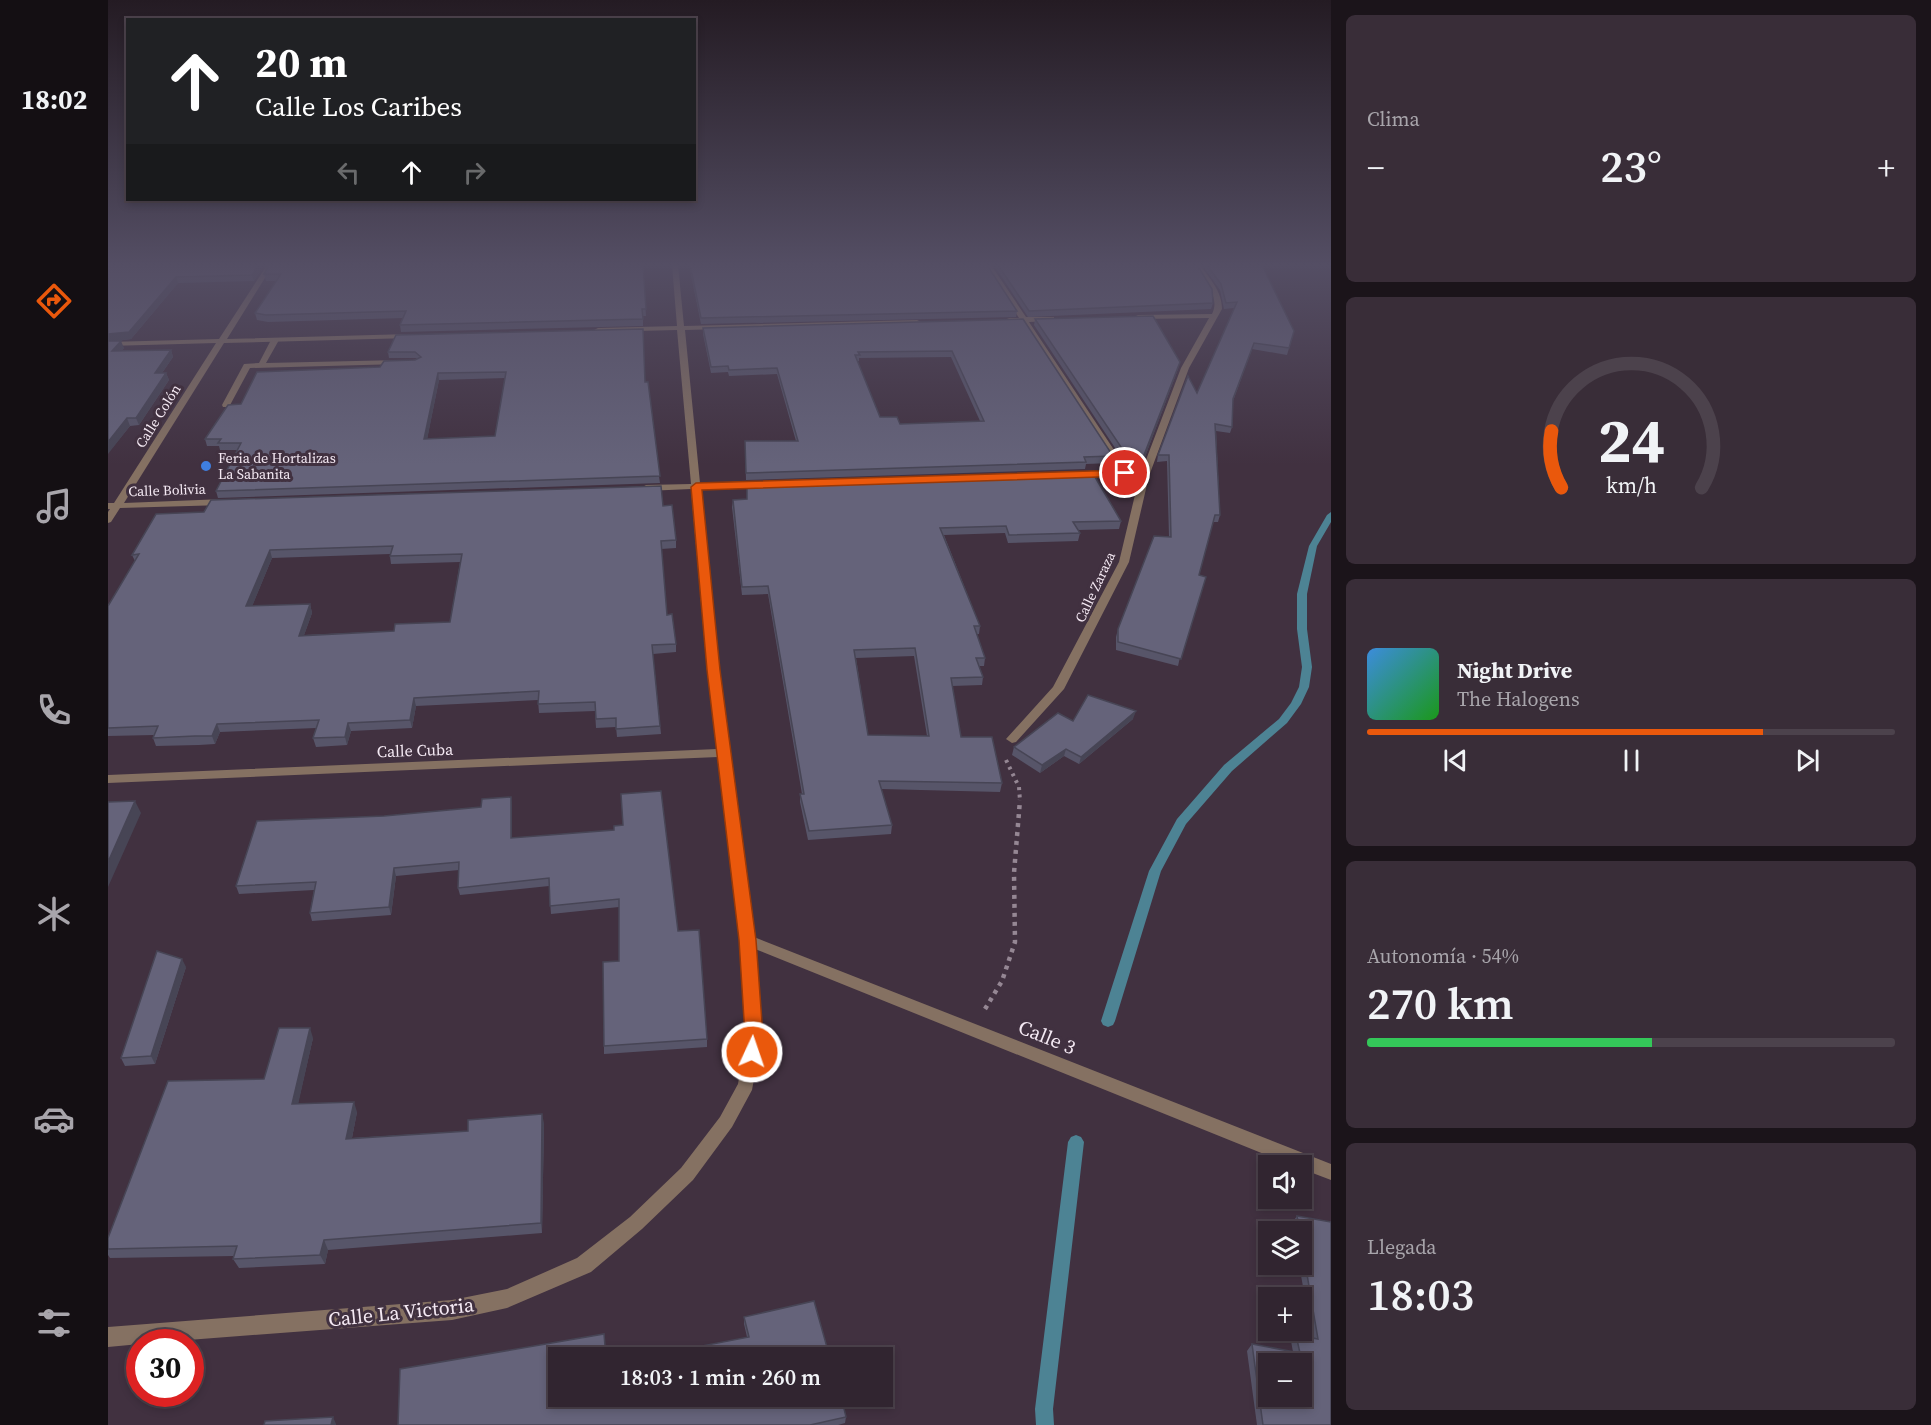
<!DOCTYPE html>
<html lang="es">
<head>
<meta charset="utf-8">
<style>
	:root { --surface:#312530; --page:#392d38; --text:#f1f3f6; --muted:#a8a5ab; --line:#4c424c; --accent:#ea580c }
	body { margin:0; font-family:"Source Serif 4",serif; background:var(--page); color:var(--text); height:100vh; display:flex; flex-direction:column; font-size:22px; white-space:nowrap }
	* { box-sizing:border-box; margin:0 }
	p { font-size:20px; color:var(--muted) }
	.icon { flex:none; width:33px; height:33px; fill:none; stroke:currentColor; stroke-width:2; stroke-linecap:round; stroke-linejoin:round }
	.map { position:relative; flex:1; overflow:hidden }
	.sheet { display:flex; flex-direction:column; gap:15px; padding:15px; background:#1b141a; width:600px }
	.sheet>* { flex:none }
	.hud { position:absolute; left:18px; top:18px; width:570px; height:183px; border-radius:0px; box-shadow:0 3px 9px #0003,0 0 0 2px var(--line); background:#202124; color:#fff; overflow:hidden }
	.tools { position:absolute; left:1150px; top:1155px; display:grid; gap:12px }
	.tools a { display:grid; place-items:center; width:54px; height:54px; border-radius:0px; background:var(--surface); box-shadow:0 3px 9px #0003,0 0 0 2px var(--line); font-size:30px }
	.speed { position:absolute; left:18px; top:1329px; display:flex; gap:12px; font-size:30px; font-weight:700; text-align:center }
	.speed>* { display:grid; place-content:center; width:78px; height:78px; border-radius:50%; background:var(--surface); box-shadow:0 3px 9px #0003,0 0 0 2px var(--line); line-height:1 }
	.speed .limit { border:9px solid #d22; background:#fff; color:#111 }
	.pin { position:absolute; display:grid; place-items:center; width:51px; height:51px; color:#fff; margin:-26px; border:3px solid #fff; border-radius:50%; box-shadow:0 2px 6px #0007 }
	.me { position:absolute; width:66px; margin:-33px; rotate:3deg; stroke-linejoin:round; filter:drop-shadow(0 0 4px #0008) }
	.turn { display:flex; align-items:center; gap:21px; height:126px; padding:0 30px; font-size:27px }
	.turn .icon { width:78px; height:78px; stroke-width:2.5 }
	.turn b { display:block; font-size:42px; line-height:51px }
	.lanes { display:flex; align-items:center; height:57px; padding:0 30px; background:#0003; justify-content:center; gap:30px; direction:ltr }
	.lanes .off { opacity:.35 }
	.big { font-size:45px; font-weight:600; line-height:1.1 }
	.sheet .card { flex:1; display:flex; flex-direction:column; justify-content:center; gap:9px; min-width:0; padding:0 21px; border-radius:9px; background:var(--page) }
	.sheet .dial { align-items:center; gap:0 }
	.dial svg { height:156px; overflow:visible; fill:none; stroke:var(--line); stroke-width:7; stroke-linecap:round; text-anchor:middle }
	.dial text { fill:var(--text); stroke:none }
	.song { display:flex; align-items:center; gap:18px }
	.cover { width:72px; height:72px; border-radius:9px; background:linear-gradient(135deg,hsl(210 70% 55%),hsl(120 70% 35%)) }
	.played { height:6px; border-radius:3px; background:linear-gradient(90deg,var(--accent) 75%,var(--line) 75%) }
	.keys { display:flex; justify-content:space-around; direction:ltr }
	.heat { display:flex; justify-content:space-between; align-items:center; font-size:33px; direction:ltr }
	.charge { height:9px; border-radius:4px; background:linear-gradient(90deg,#34c759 54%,var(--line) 0) }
	.trip { position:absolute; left:440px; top:1347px; width:345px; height:60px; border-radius:0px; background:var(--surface); box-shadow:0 3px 9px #0003,0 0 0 2px var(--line); font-weight:600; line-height:60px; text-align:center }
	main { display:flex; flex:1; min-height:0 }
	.tab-bar { display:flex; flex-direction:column; width:108px; justify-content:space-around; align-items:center; background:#140f13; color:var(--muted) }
	.tab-bar .icon { width:42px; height:42px }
	.tab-bar .current { color:var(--accent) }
	.tab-bar b { font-size:27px; color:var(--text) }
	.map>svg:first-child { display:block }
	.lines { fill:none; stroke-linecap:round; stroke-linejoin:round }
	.stream { fill:#4d8394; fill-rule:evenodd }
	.path-far1 { stroke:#958794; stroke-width:4; stroke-dasharray:3 4.5; stroke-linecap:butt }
	.path { stroke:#958794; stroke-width:4.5; stroke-dasharray:4 5; stroke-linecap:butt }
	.service { fill:#857162; fill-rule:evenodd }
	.minor { fill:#857162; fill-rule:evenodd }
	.wall { fill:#575569; fill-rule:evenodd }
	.shaded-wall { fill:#474555 }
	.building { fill:#65637a; stroke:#474555; stroke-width:1.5; fill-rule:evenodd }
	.route { fill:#ea580c; stroke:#983908; stroke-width:1.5 }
	.shop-dot { fill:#3f7fe0; stroke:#413140; stroke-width:2 }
	.labels { text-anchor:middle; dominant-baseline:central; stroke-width:6; stroke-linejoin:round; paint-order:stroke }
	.far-street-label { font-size:14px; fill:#f4e9f3; stroke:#413140 }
	.far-poi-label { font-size:14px; fill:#f4e9f3; stroke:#413140; text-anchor:start }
	.street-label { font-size:16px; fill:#f4e9f3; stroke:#413140 }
	.near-street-label { font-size:20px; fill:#f4e9f3; stroke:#413140 }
</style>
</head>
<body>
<main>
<nav class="tab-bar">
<b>18:02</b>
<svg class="icon current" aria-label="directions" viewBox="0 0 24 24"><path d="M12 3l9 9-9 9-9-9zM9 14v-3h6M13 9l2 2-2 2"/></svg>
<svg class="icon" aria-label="music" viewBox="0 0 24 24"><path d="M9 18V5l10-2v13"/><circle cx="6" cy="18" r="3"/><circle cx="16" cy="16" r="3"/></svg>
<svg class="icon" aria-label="phone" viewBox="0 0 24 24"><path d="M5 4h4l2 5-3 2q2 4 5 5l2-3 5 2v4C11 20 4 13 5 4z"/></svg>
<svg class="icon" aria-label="climate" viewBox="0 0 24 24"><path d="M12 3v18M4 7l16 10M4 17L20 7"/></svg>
<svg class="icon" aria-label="car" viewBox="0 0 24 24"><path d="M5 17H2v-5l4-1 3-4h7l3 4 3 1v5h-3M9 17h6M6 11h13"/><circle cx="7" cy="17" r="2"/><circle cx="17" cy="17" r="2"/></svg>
<svg class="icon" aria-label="filters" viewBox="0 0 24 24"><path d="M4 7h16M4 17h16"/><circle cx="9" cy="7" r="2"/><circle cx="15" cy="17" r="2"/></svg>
</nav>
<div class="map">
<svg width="1223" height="1425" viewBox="0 0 1223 1425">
	<rect width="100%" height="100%" fill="#413140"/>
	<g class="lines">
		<!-- stream -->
		<path class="stream" d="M1223 512V522L1209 546 1199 594V629L1204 667 1201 687 1193 704 1179 723 1124 771 1078 824 1053 871 1007 1021 1005 1025 1000 1027 995 1025 993 1021 1041 871 1069 819 1116 765 1171 719 1183 703 1191 687 1194 667 1189 629V594L1201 546 1219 515Z
			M968 1135 973 1137 976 1142 945 1409 946 1425H928L927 1409 960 1142 963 1137Z"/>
		<!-- path-far1 -->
		<path class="path-far1" d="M898 760 911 787 912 801"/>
		<!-- path -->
		<path class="path" d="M877 1009 894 981 907 942 906 873 912 800"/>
		<!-- service -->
		<path class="service" d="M164 338 171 340 158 363 292 360 296 362 292 364 142 368 121 407H115L114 405 136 364 151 363Z"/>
		<!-- minor -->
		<path class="minor" d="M159 265H165L119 339 302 334 306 336 302 338 116 343 16 503 116 499 121 502 116 505 12 508 3 522 0 523V512L2 509H0V503H6L108 343 0 346V342L111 339Z
			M564 265H570L576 326 809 320 813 322 809 324 577 330 592 483 652 481 657 484 652 487 593 489 611 670 646 937 1223 1164V1180L1194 1169V1166H1186L647 949 654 1036 644 1090 624 1127 585 1180 534 1229 483 1272 399 1308 344 1320 54 1342H32V1344L0 1347V1327L344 1300 399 1289 469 1258 522 1217 573 1168 612 1117 630 1084 638 1036 632 940 610 757 0 783V775L609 749 599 670 583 489 538 491 533 488 538 485 583 484 569 330 490 332 486 330 490 328 569 326Z
			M877 265H883L918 317H946V321H943L921 322 1020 471 1033 473 1073 368 1101 318 1030 319 1026 317 1030 315 1104 314C1113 297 1095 278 1086 265H1092C1102 279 1114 291 1114 309L1081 368 1041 476 1021 562 956 689 908 742 904 743 898 739 945 687 1011 562 1031 478 1017 476 967 477 965 475 970 472 1011 471 914 322H901L897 320 901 318H911Z"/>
	</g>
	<!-- wall -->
	<path class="wall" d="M0 265H156L146 281 70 283 23 339 7 341 16 348 13 351 63 350 65 357 54 373H58L61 380 31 425 22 426 4 448Z
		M535 265 538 316H535V326L293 332 292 325 295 318 160 322 149 320 147 313 169 281H158L156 274Z
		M581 265H879L909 311 908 317 593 324Z
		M886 265H1089L1105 303 1103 309 920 317Z
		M1094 265H1154L1186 331 1179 355 1144 349 1125 401 1124 427 1122 433 1108 431 1112 515 1110 522H1105L1091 575 1070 666 1008 650V637L1010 629 1061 537 1059 461 1049 462 1050 455 1089 393 1126 308 1116 309 1112 290Z
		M915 319 1005 456 1004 463 978 464 977 469 638 480 637 448 688 441 669 374 621 376 620 372 603 373 595 334V328ZM843 357 872 421 792 424 772 417 749 361H751V358Z
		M927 319 1070 369 1035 462 1017 463 926 325Z
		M288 335 537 382 552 483 110 498 108 491 129 450H112L111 446H99L97 439 133 404 272 367 309 359 308 358H281L280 352ZM397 378 387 436 319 439 331 380Z
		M639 499 1013 521 1011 529 970 530 972 533 970 541 900 543 897 533 836 535 872 626 871 634H869L877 658 876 666H871L875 677 874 685 844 686 853 737 894 783 892 792 773 789 784 825 783 834 700 840 692 802V794H694L660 594 634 595 624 507 625 500ZM806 656 819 736 760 735 748 658Z
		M555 506 568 540V548L553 549 559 615 568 644V652L545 654 553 734 509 737 508 727 488 728 487 711 431 713 430 700 308 706 304 728 243 731 239 745 208 747 205 738 208 728 112 732 107 744 91 745 48 746 45 738 46 735 0 736V606L27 561 24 555ZM282 554V556L283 564 352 562 342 622 286 631 196 635 204 613 202 604 144 606 164 558Z
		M1025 719 971 764 956 756 932 773 904 755 906 747 965 721Z
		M404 804V838L570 931 599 1039V1047L496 1054V1046L511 961V907L443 914 441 886 352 895 350 888 351 870 288 876 283 915 204 921 202 913 206 890 131 894 128 886 276 816Z
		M78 967 47 1064 17 1066 13 1058Z
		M205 1038 190 1103 249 1112 244 1138 360 1131 436 1123 434 1233 220 1250 217 1264 131 1268 125 1259 126 1256 2 1258 0 1255V1238L156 1079Z
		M1189 1216 1223 1222V1425H1149L1139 1351 1144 1344 1185 1352 1183 1341 1188 1335 1204 1338 1191 1264H1194V1232H1186L1184 1223Z
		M636 1317 722 1358 639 1337 636 1324Z
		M450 1358 738 1417 737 1423 730 1425H290Z"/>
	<!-- shaded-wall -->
	<path class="shaded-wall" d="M150 265H156L146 281 144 275Z
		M68 277 70 283 23 339 0 342V334Z
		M13 341 16 348 7 359 4 351Z
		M63 350 65 357 49 380 47 373Z
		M1072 362 1070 369 1035 462 1036 455Z
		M58 373 61 380 31 425 28 418Z
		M330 373 331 380 318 445 316 439Z
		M19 418 22 426 0 454V442Z
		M162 550 164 558 141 614 138 606Z
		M202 604 204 613 193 644 191 636Z
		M306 698 308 706 304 728 302 720Z
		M1028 711 1025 719 971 764 973 757Z
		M240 723 243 731 239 745 237 737Z
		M109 724 112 732 107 744 104 736Z
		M958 749 956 756 932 773 934 765Z
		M403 797 404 804V846L403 838Z
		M27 801 33 813 0 887V862Z
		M286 868 288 876 283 915 281 907Z
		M74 959 78 967 47 1064 43 1056Z
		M202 1028 205 1038 188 1114 184 1104Z
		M246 1102 249 1112 242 1148 238 1139Z
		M434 1114 436 1123 434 1233 433 1223Z
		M216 1240 220 1250 217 1264 212 1255Z
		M225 1417 228 1424V1425H223Z"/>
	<!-- building -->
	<path class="building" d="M0 265H150L144 275 68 277 21 332 0 334Z
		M161 265H535L538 309H534L535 319 292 325 298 311 158 315 147 313 173 274H156Z
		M582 265H879L909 311 593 318Z
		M890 265H1089L1104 289 1105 303 921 311Z
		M1099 265H1154L1186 331 1181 348 1146 343 1125 399 1124 427 1107 424 1112 515H1107L1091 575 1098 577 1073 659 1010 642V629L1046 536 1063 537 1061 455H1050L1080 376 1089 393 1129 302 1118 303 1113 284Z
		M1045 316 1072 362 1036 455 1019 456 927 319Z
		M915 319 1005 456 976 457 978 462 638 473 637 441H690L669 368 621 370 620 366 603 367 595 328ZM844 351 876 421 792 424 789 417H772L747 355H752L750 352Z
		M535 329 537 382H540L552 476 108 491 133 443H110L113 439H97L120 405 133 404 149 372 272 367 276 361 307 360 313 357 307 352H280L288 335ZM398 372 387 436 316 439 330 373Z
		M0 341H13L4 351 63 350 47 373H58L28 418H19L0 442Z
		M984 472 1013 521 965 522 972 533 901 535 898 526 832 528 872 626H866L877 658H868L875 677 843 678 853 737H884L894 783 771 781 784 825 701 831 692 794H696L660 586 634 587 625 500 639 499V483ZM807 648 821 736 760 735 746 650Z
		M553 486 555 506 564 505 568 540 553 541 559 615 564 614 568 644 544 645 552 726 508 729V718L488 719 487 702 430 704 431 691 306 698 302 720 240 723 237 737 205 738 211 720 109 724 104 736H87L45 738 50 726 0 728V606L31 554 24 555 48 514 96 512 103 500ZM285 546 282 556 354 554 342 622 287 624 286 631 191 636 202 604 138 606 162 550Z
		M980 695 1028 711 973 757 958 749 934 765 906 747 950 713 965 721Z
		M553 791 570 931 591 930 599 1039 496 1046 495 962 511 961V899L442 906 441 878 350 888 351 862 286 868 281 907 202 913 208 882 128 886 149 821 276 816 373 807 374 799 403 797V838L506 830V826L515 825 513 794Z
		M27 801 0 862V802Z
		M49 951 74 959 43 1056 13 1058Z
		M171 1028H202L184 1104 246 1102 238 1139 360 1131V1120L434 1114 433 1223 216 1240 212 1255 125 1259 129 1246 0 1249V1238L60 1081 156 1079Z
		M1189 1216 1223 1222V1425H1155L1144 1344 1192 1353 1188 1335 1210 1339 1194 1245V1232H1192ZM1161 1364H1194V1396H1161Z
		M706 1301 722 1358H532L641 1337 636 1317Z
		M496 1334 498 1358H450V1396H733L738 1417 702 1425H290L292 1369Z
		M225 1417 223 1425H156L157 1421Z"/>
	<!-- sky -->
	<linearGradient id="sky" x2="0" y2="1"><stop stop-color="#241b23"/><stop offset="0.57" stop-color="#544e64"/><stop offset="1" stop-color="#544e64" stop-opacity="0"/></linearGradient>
	<rect width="1223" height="465" fill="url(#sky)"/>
	<!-- route -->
	<path class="route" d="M1017 470 1021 471V476L594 490 612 670 648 940 655 1036 650 1058 644 1060 637 1058 634 1052 637 1036 631 940 599 670 583 487 588 483Z"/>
	<!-- markers -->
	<circle class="shop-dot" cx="98" cy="466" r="6"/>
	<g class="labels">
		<!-- far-street labels -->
		<g class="far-street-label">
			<text transform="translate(50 416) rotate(-58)">Calle Colón</text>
			<text transform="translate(59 490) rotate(-2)">Calle Bolivia</text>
			<text transform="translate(987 587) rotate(-65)">Calle Zaraza</text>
		</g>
		<!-- far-poi labels -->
		<g class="far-poi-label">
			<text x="110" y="458">Feria de Hortalizas<tspan x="110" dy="16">La Sabanita</tspan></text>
		</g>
		<!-- street labels -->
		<g class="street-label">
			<text transform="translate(307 750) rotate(-2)">Calle Cuba</text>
		</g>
		<!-- near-street labels -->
		<g class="near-street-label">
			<text transform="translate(939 1037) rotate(22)">Calle 3</text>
			<text transform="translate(293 1312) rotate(-6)">Calle La Victoria</text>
		</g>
	</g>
</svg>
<div class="tools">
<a><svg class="icon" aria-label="sound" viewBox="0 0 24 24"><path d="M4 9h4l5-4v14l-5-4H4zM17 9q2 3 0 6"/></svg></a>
<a><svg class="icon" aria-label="layers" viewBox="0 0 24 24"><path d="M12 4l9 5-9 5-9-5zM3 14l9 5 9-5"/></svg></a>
<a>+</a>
<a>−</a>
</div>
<div class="speed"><div class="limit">30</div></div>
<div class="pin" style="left:1017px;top:473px;background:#d93025"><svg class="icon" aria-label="arrive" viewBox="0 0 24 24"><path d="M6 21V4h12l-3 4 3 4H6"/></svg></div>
<svg class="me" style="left:644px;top:1052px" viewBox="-20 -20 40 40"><circle r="17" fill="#ea580c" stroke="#fff" stroke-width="3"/><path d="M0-11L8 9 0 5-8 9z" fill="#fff"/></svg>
<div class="trip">18:03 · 1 min · 260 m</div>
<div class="hud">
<div class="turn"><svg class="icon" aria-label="ahead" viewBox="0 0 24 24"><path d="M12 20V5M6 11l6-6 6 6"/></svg><div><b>20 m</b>Calle Los Caribes</div></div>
<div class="lanes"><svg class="icon off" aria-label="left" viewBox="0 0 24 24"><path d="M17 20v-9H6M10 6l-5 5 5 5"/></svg><svg class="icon" aria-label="ahead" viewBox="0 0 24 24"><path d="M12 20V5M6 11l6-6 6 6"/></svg><svg class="icon off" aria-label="right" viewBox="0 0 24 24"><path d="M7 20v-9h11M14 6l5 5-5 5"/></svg></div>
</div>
</div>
<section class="sheet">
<div class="card"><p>Clima</p>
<div class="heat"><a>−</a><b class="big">23°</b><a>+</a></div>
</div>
<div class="card dial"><svg viewBox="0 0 100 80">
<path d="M14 69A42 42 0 1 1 86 69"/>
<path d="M14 69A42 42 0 0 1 9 40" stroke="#ea580c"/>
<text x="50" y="56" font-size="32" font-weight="700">24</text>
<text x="50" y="72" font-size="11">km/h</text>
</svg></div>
<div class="card">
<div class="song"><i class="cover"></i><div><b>Night Drive</b><p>The Halogens</p></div></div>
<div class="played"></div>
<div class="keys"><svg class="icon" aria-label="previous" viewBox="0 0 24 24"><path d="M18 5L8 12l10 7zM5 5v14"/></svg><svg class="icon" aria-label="pause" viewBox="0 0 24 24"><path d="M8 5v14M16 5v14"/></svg><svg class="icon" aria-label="next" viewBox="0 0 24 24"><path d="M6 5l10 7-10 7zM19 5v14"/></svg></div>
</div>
<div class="card"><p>Autonomía · 54%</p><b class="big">270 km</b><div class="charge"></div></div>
<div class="card"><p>Llegada</p><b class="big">18:03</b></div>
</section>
</main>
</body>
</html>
